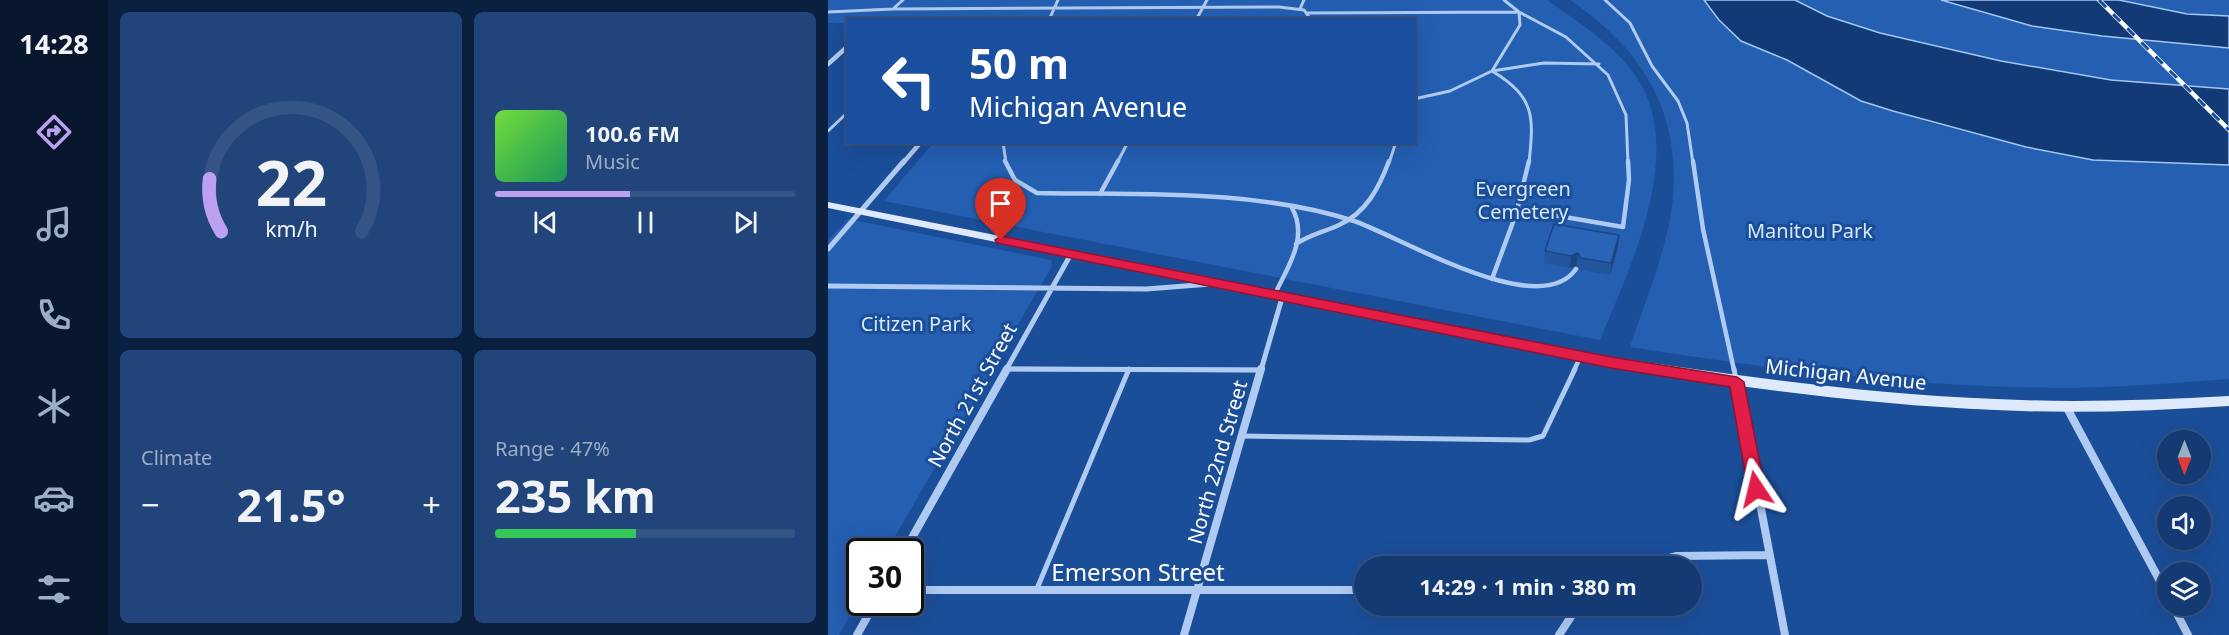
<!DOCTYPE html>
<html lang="en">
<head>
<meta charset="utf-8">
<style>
	:root { --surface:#143a73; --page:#21457b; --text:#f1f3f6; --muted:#9dadc4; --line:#335485; --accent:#bca0f2 }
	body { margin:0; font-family:"Noto Sans",sans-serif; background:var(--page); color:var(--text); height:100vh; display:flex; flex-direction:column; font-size:22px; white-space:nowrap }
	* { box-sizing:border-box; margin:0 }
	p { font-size:20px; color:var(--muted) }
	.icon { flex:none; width:33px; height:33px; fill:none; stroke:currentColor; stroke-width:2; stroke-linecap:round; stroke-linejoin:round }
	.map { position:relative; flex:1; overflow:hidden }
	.details { display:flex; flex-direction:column; gap:12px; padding:12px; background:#0b203f; width:720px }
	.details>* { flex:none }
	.top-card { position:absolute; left:18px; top:18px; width:570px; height:126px; border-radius:0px; box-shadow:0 6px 24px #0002,0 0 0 2px var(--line); background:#1a4fa0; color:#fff; overflow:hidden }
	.needle { width:39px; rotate:180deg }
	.tools { position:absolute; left:1329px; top:430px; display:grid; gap:12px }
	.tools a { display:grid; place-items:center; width:54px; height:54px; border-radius:50%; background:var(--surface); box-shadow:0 6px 24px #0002,0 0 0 2px var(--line); font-size:30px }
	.speed { position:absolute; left:18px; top:538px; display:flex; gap:12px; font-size:30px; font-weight:700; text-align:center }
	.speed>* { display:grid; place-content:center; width:78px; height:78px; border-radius:50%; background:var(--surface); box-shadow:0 6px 24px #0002,0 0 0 2px var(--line); line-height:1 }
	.speed .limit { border:3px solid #111; border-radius:9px; background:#fff; color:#111 }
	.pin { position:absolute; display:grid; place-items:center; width:51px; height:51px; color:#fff; margin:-62px -26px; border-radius:50% 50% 50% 0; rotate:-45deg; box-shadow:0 0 6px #0007 }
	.pin .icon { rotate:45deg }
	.me { position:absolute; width:66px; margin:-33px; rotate:350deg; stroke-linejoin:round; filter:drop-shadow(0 0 4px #0008) }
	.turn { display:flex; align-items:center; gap:21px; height:126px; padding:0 24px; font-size:27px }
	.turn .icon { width:78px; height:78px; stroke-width:2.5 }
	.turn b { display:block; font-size:42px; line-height:51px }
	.big { font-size:45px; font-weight:700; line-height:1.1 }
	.details .tile { flex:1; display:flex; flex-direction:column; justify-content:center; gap:9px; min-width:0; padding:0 21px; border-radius:9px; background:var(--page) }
	.details .dial { align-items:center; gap:0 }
	.dial svg { height:156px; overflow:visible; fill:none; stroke:var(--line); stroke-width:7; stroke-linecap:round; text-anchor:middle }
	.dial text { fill:var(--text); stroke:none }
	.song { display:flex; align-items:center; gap:18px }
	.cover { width:72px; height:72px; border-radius:9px; background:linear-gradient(135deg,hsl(100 70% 55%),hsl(150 70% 35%)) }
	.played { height:6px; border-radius:3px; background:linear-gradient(90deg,var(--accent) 45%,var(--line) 45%) }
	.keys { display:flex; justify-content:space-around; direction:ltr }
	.heat { display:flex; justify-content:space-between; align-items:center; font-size:33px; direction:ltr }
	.charge { height:9px; border-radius:4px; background:linear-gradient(90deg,#34c759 47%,var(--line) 0) }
	.details .tiles { flex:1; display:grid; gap:12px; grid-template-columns:repeat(2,1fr) }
	.trip { position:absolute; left:526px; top:556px; width:348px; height:60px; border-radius:30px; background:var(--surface); box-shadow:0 6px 24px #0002,0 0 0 2px var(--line); font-weight:700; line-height:60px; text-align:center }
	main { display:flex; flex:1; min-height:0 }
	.menu { display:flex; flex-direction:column; width:108px; justify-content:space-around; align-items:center; background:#08172e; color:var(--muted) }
	.menu .icon { width:42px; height:42px }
	.menu .on { color:var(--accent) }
	.menu b { font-size:27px; color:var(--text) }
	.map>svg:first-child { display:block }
	.green { fill:#245fb2 }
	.water { fill:#123a77; stroke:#a3c6f2; stroke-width:1.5 }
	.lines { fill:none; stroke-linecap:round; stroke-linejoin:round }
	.lane-far2 { stroke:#b0cbf1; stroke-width:3 }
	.lane-far1 { stroke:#b0cbf1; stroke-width:4.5 }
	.lane { stroke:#b0cbf1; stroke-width:5 }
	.street-far2 { stroke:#b0cbf1; stroke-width:4.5 }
	.street-far1 { stroke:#b0cbf1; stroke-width:5 }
	.street { stroke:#b0cbf1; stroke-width:8 }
	.secondary { fill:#deeafc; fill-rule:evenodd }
	.rail-casing { stroke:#fff; stroke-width:4.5 }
	.rail { stroke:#1b4e99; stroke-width:3; stroke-dasharray:10; stroke-linecap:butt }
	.wall { fill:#24569d }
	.shaded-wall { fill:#1d4680 }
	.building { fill:#2a64b7; stroke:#1d4680; stroke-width:1.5 }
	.route { fill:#e11d48; stroke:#92132f; stroke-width:1.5 }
	.labels { text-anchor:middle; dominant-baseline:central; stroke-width:6; stroke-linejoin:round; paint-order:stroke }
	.park-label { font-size:20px; fill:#d7e7fb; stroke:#1b4e99 }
	.street-label { font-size:20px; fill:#fff; stroke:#1b4e99 }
	.near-street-label { font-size:24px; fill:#fff; stroke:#1b4e99 }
</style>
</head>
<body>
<main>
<nav class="menu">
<b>14:28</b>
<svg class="icon on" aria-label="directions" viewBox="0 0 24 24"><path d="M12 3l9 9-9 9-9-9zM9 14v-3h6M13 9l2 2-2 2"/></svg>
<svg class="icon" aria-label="music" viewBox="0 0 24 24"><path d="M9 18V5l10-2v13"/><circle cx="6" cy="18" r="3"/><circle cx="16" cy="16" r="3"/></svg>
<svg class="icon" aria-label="phone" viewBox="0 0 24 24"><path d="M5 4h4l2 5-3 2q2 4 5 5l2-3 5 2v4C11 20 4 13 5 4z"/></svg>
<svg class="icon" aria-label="climate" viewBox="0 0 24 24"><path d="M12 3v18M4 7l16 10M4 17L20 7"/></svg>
<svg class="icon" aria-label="car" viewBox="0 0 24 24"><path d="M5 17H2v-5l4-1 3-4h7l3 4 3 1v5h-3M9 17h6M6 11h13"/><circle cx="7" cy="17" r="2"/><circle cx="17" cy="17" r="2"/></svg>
<svg class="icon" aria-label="filters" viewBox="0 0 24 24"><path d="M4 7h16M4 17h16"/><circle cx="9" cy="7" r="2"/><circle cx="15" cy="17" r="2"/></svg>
</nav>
<section class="details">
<div class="tiles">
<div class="tile dial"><svg viewBox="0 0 100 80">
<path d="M14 69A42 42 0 1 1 86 69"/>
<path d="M14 69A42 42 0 0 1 8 42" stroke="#bca0f2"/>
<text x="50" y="56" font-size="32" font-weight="700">22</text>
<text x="50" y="72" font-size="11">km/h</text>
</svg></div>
<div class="tile">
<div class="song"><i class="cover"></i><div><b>100.6 FM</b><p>Music</p></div></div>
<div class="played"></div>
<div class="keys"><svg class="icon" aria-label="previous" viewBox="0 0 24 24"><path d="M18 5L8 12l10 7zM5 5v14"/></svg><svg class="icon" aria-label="pause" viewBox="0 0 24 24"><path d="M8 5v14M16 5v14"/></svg><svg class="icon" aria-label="next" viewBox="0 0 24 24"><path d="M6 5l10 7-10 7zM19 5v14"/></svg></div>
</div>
<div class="tile"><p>Climate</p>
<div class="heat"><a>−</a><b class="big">21.5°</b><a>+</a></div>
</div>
<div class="tile"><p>Range · 47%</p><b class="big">235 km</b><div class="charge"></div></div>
</div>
</section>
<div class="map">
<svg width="1401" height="635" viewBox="0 0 1401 635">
	<rect width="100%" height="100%" fill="#1b4e99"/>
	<!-- green -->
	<path class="green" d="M0 0H719C753 24 797 51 816 90 852 165 801 270 772 340L56 201 105 143 586 142V20H20L19 23H0Z
		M742 0H876L891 20 913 41 959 60 1033 100 1102 123 1198 147 1265 160 1401 165V379C1348 383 1295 387 1242 388 1095 388 947 370 802 347 817 301 838 253 844 206 855 115 816 50 742 0Z
		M967 0H1113L1204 26 1274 36 1401 48V89L1283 80 1173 61 1052 33 999 16Z
		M1291 0H1401V16L1359 14Z
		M20 219 223 260 224 266 58 552H32L31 599 11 635H0V240Z"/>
	<!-- water -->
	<path class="water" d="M876 0H967L999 16 1052 33 1173 61 1283 80 1401 89V165L1265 160 1198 147 1065 111 1033 101 959 60 913 41 891 20Z
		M1113 0H1291L1359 14 1401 16V48L1274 36 1204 26Z"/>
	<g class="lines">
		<!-- lane-far2 -->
		<path class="lane-far2" d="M777 0 802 23 824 66 850 101 859 123 865 163
			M66 8 75 0
			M472 9 476 0
			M0 12 65 9 451 7 476 10 483 20
			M479 13 691 12 738 37 780 75 798 115 800 163
			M221 20 230 0
			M368 20 379 0
			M664 71 716 63 771 64
			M664 71C707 97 706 116 701 163
			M586 99 622 91 664 71 692 25 691 12 676 0
			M0 131 20 112
			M175 142 178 163
			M289 163 300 142
			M561 163 568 142"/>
		<!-- lane-far1 -->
		<path class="lane-far1" d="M177 161 187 180 209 193C311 195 428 189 526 221 573 237 711 322 748 269
			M865 161 875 229 906 370
			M272 194 290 161
			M690 209 795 227 801 180 800 161
			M468 244C481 235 496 232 511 225 538 213 551 188 561 161
			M664 279 688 214 701 161
			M446 296C459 268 481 238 464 208
			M178 369 433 370
			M746 370 753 356"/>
		<!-- lane -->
		<path class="lane" d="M178 369 433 370
			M906 369 908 380
			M414 436 701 440 715 436 747 369
			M208 591 301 369"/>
		<!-- street-far2 -->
		<path class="street-far2" d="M0 64 20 46
			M75 163 93 142"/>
		<!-- street-far1 -->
		<path class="street-far1" d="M0 249 76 161
			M0 286 318 289 383 284
			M178 370 243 254
			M433 370 454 298"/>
		<!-- street -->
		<path class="street" d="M909 382 957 635
			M1239 408 1340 596
			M76 552 179 369
			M809 567 848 556 941 555
			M82 590H537
			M1345 606 1360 635
			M29 635 47 603
			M356 635 433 369
			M731 635 750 606"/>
		<!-- secondary -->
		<path class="secondary" d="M0 202 783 357C911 376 1039 394 1168 399 1246 403 1323 400 1401 396V406C1323 411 1246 414 1168 410 1039 405 911 387 783 367L0 208Z"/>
		<defs>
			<path id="rail" d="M1271 0 1401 130"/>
		</defs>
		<!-- rail casing -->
		<use href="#rail" class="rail-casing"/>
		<!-- rail -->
		<use href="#rail" class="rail"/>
	</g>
	<!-- wall -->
	<path class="wall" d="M791 235 790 247 782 275 752 270 749 265 742 268 716 263 717 251Z"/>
	<!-- shaded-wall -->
	<path class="shaded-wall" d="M791 235 790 247 782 275 783 263Z
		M750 253 749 265 742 268 743 256Z"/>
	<!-- building -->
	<path class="building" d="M726 224 791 235 783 263 753 258 750 253 743 256 717 251Z"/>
	<!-- route -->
	<path class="route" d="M173 236 783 357 909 377 916 382 937 489 934 494 928 496 923 494 920 489 902 387 783 368 169 243 167 240Z"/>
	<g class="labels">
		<!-- park labels -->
		<g class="park-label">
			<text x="695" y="188">Evergreen<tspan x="695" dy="23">Cemetery</tspan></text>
			<text x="982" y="230">Manitou Park</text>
			<text x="88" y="323">Citizen Park</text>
		</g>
		<!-- street labels -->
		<g class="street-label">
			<text transform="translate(1018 374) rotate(6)">Michigan Avenue</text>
			<text transform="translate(144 395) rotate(-61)">North 21st Street</text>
			<text transform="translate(389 462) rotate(-74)">North 22nd Street</text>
		</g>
		<!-- near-street labels -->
		<g class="near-street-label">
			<text x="310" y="571">Emerson Street</text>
		</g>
	</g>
</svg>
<div class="tools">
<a><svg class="needle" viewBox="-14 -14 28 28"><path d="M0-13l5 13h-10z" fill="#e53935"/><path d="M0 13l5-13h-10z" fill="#9dadc4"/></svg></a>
<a><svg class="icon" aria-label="sound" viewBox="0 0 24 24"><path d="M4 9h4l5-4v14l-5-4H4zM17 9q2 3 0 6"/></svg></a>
<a><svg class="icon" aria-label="layers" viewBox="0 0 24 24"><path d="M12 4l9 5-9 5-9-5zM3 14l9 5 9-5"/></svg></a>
</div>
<div class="speed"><div class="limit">30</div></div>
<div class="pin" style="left:173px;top:240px;background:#d93025"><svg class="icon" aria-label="arrive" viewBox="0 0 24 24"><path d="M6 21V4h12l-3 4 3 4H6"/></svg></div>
<svg class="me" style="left:928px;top:489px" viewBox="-20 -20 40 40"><path d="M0-17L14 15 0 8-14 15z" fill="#e11d48" stroke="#fff" stroke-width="4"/></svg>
<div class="trip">14:29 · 1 min · 380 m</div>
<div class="top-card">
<div class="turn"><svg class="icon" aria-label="left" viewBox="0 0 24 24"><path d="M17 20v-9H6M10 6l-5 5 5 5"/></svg><div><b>50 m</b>Michigan Avenue</div></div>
</div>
</div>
</main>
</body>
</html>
